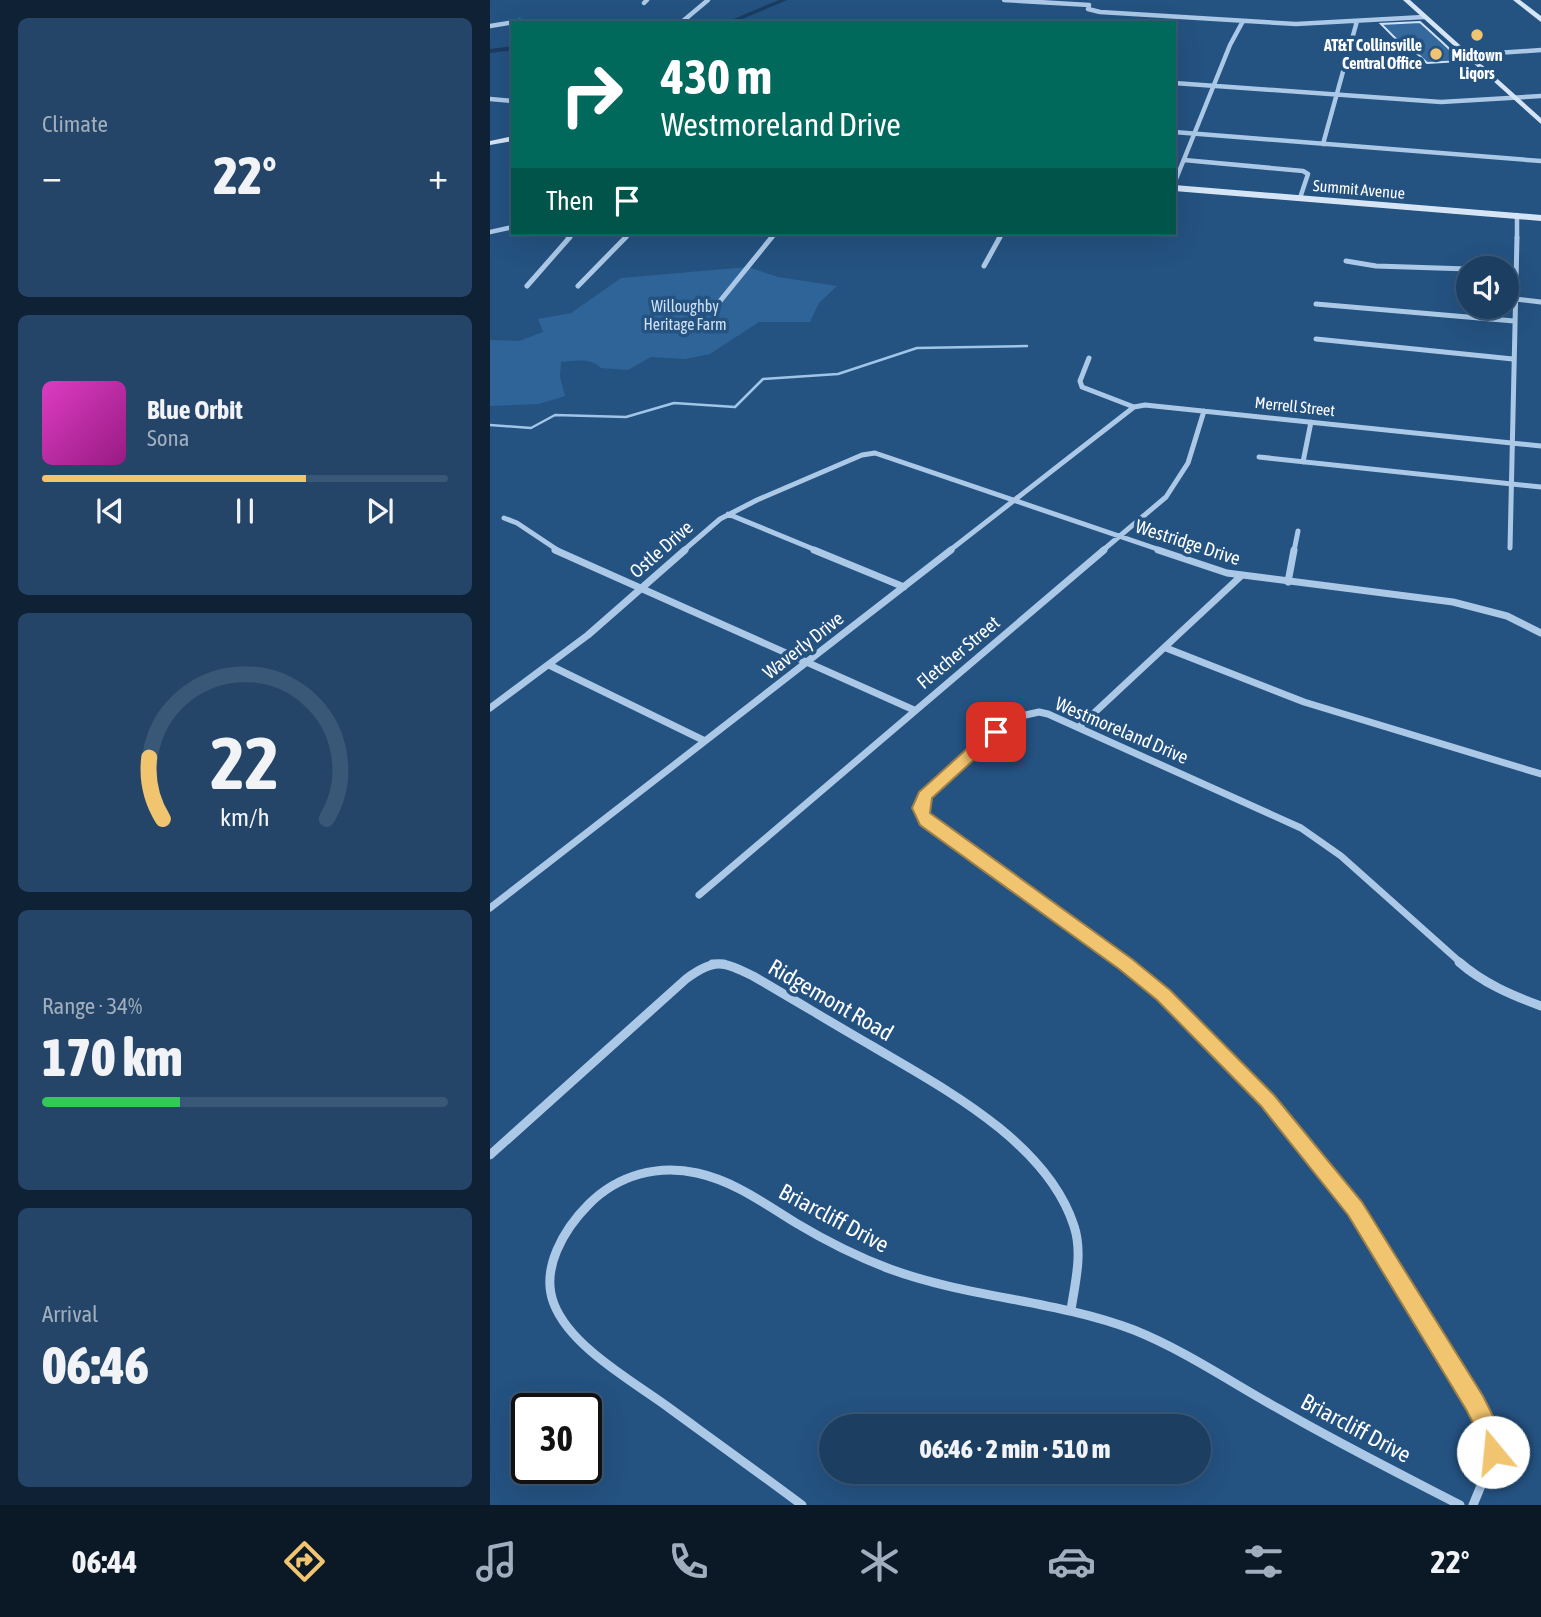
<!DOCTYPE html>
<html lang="en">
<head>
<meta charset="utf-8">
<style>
	:root { --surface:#1b3e61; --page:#244567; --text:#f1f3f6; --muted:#a0aebd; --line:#395776; --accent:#f1c46f }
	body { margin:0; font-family:"Asap Condensed",sans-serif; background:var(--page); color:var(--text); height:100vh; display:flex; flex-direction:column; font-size:26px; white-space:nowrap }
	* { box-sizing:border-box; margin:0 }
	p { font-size:23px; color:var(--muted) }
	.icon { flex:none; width:38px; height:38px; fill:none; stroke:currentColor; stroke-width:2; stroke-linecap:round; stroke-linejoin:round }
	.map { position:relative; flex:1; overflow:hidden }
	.details { display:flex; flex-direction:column; gap:18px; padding:18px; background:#0f2235; width:490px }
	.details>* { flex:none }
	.top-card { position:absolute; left:21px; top:21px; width:665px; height:214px; border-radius:0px; box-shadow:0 7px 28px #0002,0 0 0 2px var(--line); background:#00695c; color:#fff; overflow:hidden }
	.controls { position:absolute; left:966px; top:256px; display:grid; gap:14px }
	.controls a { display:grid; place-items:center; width:63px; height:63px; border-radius:50%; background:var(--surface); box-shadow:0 7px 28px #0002,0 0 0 2px var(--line); font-size:35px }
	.speed { position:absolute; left:21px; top:1393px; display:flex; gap:14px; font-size:35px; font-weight:700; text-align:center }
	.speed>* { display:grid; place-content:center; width:91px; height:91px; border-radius:50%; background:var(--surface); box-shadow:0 7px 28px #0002,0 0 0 2px var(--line); line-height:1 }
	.speed .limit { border:4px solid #111; border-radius:10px; background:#fff; color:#111 }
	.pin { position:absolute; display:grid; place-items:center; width:60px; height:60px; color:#fff; margin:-30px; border-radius:14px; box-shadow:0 4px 10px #0006 }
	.me { position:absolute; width:77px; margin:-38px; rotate:343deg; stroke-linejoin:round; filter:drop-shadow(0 0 5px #0008) }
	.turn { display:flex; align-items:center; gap:24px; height:147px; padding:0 35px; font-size:32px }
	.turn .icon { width:91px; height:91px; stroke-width:2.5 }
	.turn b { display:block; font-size:49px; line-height:60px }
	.then { display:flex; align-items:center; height:66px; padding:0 35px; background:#0003; gap:14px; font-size:26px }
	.big { font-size:52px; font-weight:800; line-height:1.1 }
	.details .tile { flex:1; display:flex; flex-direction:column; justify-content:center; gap:10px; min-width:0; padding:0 24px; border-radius:10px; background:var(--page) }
	.details .dial { align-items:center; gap:0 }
	.dial svg { height:182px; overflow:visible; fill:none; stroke:var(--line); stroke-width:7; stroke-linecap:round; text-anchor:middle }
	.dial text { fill:var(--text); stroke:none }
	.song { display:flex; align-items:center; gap:21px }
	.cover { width:84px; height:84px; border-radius:10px; background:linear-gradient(135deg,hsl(310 70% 55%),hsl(310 70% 35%)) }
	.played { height:7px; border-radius:4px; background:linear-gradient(90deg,var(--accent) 65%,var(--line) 65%) }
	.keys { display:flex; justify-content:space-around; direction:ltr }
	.heat { display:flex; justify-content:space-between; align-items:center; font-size:38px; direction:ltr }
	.charge { height:10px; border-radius:5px; background:linear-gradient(90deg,#34c759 34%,var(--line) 0) }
	.trip { position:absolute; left:329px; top:1414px; width:392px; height:70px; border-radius:35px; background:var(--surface); box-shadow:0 7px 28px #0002,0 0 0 2px var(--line); font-weight:800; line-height:70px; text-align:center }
	.tabs { display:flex; height:112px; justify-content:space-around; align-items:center; background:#0b1927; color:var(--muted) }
	.tabs .icon { width:49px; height:49px }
	.tabs .active { color:var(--accent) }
	.tabs b { font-size:32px; color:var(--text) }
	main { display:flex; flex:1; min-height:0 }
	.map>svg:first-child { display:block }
	.green { fill:#2f6498 }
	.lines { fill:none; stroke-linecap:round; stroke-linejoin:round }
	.stream { stroke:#a0c5e7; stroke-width:2.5 }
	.canal { fill:#193c61; fill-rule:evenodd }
	.building { fill:#35699d; stroke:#cfe2f5; stroke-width:2 }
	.street-far3 { stroke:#abc9e7; stroke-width:4.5 }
	.street-far2 { stroke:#abc9e7; stroke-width:5 }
	.street-far1 { stroke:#abc9e7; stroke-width:7 }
	.street { stroke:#abc9e7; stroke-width:9 }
	.secondary { fill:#d5e5f6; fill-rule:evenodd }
	.route { fill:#f1c46f; stroke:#9d7f48; stroke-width:2 }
	.poi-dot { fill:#f1c46f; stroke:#245281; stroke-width:2.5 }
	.labels { text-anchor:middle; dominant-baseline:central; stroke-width:7; stroke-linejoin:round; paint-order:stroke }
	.far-poi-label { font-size:16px; font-weight:bold; fill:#fff; stroke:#245281; text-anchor:end }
	.far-street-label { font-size:16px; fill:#fff; stroke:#245281 }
	.far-park-label { font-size:16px; fill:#cfe2f5; stroke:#245281 }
	.street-label { font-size:19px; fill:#fff; stroke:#245281 }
	.near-street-label { font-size:23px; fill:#fff; stroke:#245281 }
</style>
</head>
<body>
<main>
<section class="details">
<div class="tile"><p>Climate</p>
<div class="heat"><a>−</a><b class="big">22°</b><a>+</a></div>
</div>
<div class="tile">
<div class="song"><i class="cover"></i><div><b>Blue Orbit</b><p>Sona</p></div></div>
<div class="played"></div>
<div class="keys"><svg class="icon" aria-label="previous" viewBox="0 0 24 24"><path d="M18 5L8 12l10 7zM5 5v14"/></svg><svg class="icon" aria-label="pause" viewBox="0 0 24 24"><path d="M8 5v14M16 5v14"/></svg><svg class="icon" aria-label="next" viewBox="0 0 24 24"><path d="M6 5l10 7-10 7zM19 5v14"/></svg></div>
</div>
<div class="tile dial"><svg viewBox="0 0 100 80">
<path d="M14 69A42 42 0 1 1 86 69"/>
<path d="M14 69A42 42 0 0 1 8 42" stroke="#f1c46f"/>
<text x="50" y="56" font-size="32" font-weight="700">22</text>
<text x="50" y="72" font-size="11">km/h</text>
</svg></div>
<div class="tile"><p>Range · 34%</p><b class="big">170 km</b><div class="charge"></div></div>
<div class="tile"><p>Arrival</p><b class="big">06:46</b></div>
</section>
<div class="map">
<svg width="1051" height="1505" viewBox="0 0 1051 1505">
	<rect width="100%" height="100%" fill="#245281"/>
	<!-- green -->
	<path class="green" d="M258 267 288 277 347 286 329 303 320 322H269L220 354 195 359 161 357 138 370 111 368C100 357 84 361 71 362L70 377 75 396 49 404 0 406V340L29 341 53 332 48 319 81 313 131 278Z"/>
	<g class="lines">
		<!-- stream -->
		<path class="stream" d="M0 425 41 428 65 415 136 417 184 403 245 407 273 379 348 374 427 348 537 346"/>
		<!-- canal -->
		<path class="canal" d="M289 0H297L243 23H234Z
			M23 46V50L0 53V49Z"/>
	</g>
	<!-- building -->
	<path class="building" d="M930 22 952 42 972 61 937 63 914 41H908L891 24Z"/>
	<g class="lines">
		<!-- street-far3 -->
		<path class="street-far3" d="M514 0 599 5
			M154 3 157 0
			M599 5 598 9 610 12 806 24 934 17
			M193 21 218 0
			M0 26 30 21
			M977 55 1051 50
			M684 83 951 102 1051 96
			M0 99 23 101
			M684 132 1051 161
			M833 144 867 21
			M694 160 813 171 818 174 810 198
			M684 184 740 45 753 21
			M0 232 23 227
			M78 238 83 233
			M135 238 140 233
			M281 238 285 233
			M509 238 512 233
			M1027 238V215"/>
		<!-- street-far2 -->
		<path class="street-far2" d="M856 261 886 266 978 269
			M494 266 510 237
			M37 286 80 237
			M88 286 136 237
			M1025 299 1051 302
			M826 304 1024 321
			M222 311 282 237
			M826 339 1023 359
			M599 358 590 381 592 387 644 407 655 405 1051 446
			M769 457 1051 487
			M813 462 821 422
			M238 514 328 551
			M14 518 27 523 69 551
			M1020 548 1027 237
			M193 551 230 519 267 500 372 455 385 453 673 551
			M459 551 644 407
			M612 551 676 497 698 463 714 411
			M804 551 808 531"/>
		<!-- street-far1 -->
		<path class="street-far1" d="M65 550 424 710
			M324 550 414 587
			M668 550 737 573 963 602 1017 616 1051 633
			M798 582 804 550
			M676 648 814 702 1051 774
			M59 665 215 741
			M0 708 98 635 195 550
			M589 727 751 576
			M209 895 614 550
			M0 908 461 550
			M222 963H234
			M635 963 436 820 430 808 431 801 522 718 549 712 558 714 811 828 851 856 971 963"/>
		<!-- street -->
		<path class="street" d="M633 962 673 995 755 1076 820 1151 865 1209 985 1403 1003 1440 1000 1464 983 1505
			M969 962C993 983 1021 995 1051 1006
			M0 1155 196 979C224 958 233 961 263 976 303 999 342 1023 382 1046 453 1088 557 1142 584 1226 593 1253 585 1283 581 1310
			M312 1505C269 1473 226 1442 182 1410 146 1383 81 1348 64 1304 50 1269 74 1229 99 1204 128 1175 168 1164 207 1173 244 1181 275 1204 306 1223 336 1241 368 1257 400 1269 479 1298 565 1300 644 1330 696 1351 742 1383 791 1410 850 1444 910 1474 970 1505"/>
		<!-- secondary -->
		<path class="secondary" d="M913 0H920L1051 118V124Z
			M1023 0H1030L1051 16V22Z
			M23 136V141L0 145V141Z
			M684 185 1051 215V221L684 191Z"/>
	</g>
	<!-- route -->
	<path class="route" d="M506 727 514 732 511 735 442 798 440 813 642 959 680 990 784 1095 872 1202 993 1396 1015 1440 1012 1460 1003 1464 995 1460 992 1441 977 1411 858 1215 771 1106 667 1000 629 969 430 825 422 808 429 792 500 728Z"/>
	<!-- markers -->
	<g class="poi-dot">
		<circle cx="987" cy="35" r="7"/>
		<circle cx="946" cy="54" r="7"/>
	</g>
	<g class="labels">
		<!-- far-poi labels -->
		<g class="far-poi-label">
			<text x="932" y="45">AT&amp;T Collinsville<tspan x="932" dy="18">Central Office</tspan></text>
			<text x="987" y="55" text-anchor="middle">Midtown<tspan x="987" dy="18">Liqors</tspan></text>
		</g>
		<!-- far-street labels -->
		<g class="far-street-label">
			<text transform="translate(869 189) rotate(5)">Summit Avenue</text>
			<text transform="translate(805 406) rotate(6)">Merrell Street</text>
		</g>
		<!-- far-park labels -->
		<g class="far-park-label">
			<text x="195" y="306">Willoughby<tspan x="195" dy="18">Heritage Farm</tspan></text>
		</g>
		<!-- street labels -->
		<g class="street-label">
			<text transform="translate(698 542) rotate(18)">Westridge Drive</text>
			<text transform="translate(171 549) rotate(-41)">Ostle Drive</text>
			<text transform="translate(313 645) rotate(-38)">Waverly Drive</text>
			<text transform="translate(468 652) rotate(-40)">Fletcher Street</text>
			<text transform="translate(632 730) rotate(23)">Westmoreland Drive</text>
		</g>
		<!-- near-street labels -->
		<g class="near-street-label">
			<text transform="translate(341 1000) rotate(30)">Ridgemont Road</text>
			<text transform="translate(344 1218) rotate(28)">Briarcliff Drive</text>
			<text transform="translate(866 1428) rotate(28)">Briarcliff Drive</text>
		</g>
	</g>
</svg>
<div class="controls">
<a><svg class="icon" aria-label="sound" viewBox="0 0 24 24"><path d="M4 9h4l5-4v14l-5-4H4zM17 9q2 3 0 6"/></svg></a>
</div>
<div class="speed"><div class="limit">30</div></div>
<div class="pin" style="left:506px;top:732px;background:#d93025"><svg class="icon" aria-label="arrive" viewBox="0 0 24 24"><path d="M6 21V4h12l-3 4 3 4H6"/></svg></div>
<svg class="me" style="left:1003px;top:1452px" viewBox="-20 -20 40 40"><circle r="19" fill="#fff"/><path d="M0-13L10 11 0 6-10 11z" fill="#f1c46f"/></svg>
<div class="trip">06:46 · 2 min · 510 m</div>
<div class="top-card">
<div class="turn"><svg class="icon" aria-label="right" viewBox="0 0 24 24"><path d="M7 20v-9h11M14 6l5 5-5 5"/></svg><div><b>430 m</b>Westmoreland Drive</div></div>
<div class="then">Then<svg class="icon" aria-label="arrive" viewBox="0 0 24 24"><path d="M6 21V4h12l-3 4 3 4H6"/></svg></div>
</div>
</div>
</main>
<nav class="tabs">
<b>06:44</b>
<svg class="icon active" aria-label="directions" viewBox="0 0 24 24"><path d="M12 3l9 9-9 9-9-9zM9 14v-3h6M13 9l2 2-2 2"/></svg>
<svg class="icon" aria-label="music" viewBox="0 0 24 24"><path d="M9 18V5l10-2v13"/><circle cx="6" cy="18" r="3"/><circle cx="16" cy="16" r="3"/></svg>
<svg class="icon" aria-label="phone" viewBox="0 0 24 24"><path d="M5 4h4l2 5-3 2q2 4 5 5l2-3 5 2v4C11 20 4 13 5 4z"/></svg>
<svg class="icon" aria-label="climate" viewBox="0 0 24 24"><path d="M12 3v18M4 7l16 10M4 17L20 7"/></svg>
<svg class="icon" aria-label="car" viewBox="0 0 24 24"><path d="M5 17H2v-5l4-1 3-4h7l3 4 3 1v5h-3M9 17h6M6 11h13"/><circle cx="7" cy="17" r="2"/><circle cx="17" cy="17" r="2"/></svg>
<svg class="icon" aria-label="filters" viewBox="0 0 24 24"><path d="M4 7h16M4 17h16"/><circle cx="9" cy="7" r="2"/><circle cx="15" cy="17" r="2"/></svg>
<b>22°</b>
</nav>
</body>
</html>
